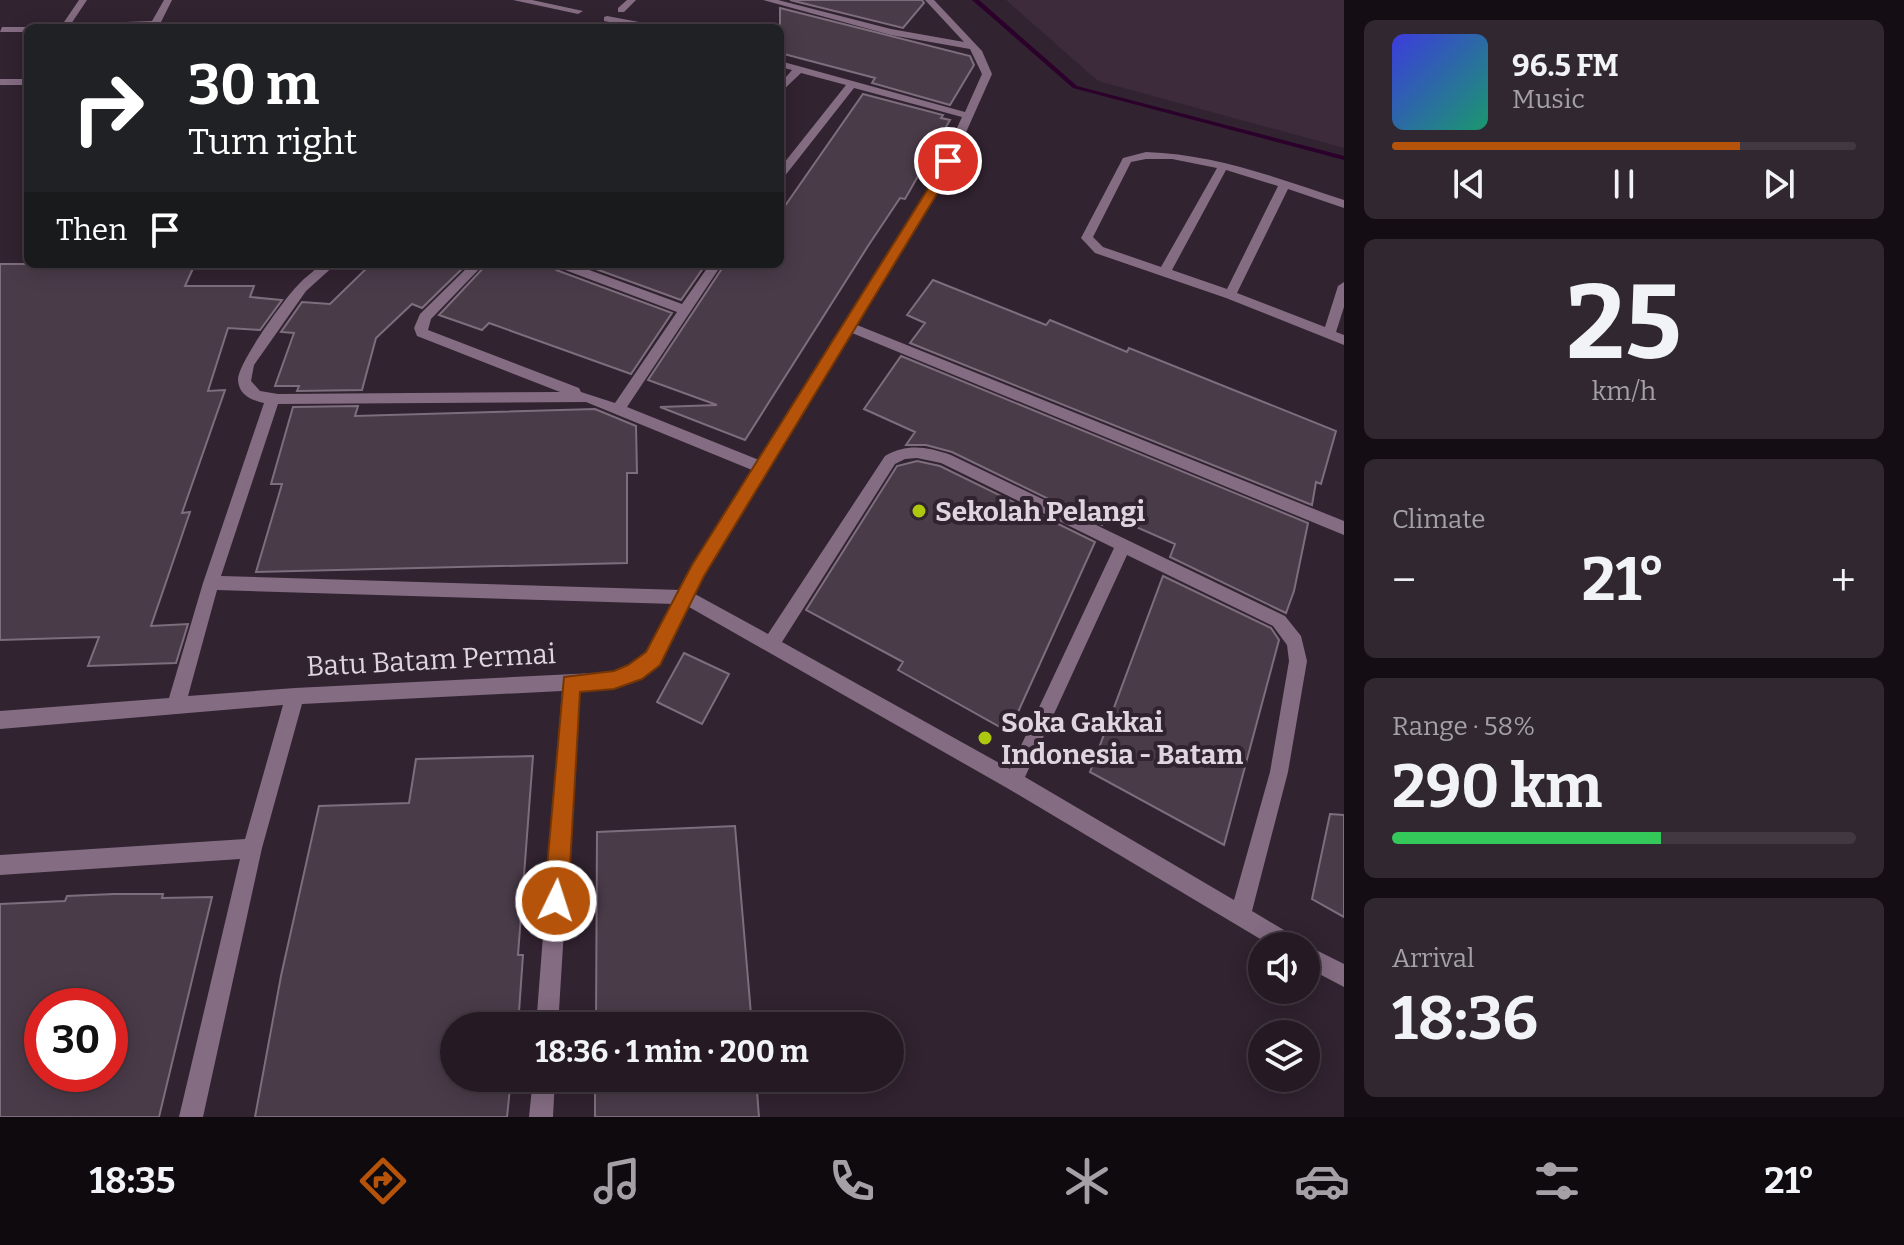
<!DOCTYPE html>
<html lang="en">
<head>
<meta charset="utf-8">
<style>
	:root { --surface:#251a24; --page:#312731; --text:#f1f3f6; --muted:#a3a1a6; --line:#423841; --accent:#b45309 }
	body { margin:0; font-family:Bitter,serif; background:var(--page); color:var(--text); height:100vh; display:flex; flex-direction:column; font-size:30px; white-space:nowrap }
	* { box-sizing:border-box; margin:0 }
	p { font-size:26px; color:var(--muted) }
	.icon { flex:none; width:44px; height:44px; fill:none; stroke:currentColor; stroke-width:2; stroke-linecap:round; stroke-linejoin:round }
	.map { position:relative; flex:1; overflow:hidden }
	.details { display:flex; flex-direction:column; gap:20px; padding:20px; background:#140e14; width:560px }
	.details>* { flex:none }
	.top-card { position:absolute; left:24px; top:24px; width:760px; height:244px; border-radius:12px; box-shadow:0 4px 20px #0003,0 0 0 2px var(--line); background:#202124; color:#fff; overflow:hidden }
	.tools { position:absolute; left:1248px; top:932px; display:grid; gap:16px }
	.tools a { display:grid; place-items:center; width:72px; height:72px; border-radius:50%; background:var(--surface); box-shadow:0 4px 20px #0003,0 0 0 2px var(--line); font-size:40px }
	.speed { position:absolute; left:24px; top:988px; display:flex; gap:16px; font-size:40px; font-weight:700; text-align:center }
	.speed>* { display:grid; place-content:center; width:104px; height:104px; border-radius:50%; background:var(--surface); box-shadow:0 4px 20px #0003,0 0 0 2px var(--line); line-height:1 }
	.speed .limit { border:12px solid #d22; background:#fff; color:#111 }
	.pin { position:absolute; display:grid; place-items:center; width:68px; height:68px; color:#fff; margin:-34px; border:4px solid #fff; border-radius:50%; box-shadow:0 2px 8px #0007 }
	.me { position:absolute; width:88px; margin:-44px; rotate:4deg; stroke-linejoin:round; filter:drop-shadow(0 0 6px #0008) }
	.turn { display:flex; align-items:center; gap:28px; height:168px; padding:0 32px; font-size:36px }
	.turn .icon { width:104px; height:104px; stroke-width:2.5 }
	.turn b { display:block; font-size:56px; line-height:68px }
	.then { display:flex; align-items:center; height:76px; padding:0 32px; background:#0003; gap:16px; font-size:30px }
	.big { font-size:60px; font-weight:700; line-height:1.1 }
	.details .tile { flex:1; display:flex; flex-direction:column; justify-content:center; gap:12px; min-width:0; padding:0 28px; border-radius:12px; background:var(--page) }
	.details .dial { align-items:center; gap:0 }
	.dial b { font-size:104px; line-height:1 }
	.song { display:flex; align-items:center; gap:24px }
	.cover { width:96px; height:96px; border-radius:12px; background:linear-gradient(135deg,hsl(240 70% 55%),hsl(160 70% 35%)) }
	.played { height:8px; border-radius:4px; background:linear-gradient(90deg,var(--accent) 75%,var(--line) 75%) }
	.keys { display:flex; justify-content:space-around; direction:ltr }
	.heat { display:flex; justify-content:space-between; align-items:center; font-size:44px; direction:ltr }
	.charge { height:12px; border-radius:6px; background:linear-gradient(90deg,#34c759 58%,var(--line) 0) }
	.trip { position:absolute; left:440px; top:1012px; width:464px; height:80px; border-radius:40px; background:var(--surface); box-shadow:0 4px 20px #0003,0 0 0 2px var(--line); font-weight:700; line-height:80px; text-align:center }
	.menu { display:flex; height:128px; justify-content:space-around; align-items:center; background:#0f0a0e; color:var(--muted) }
	.menu .icon { width:56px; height:56px }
	.menu .current { color:var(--accent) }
	.menu b { font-size:36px; color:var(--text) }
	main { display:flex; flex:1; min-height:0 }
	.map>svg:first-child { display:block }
	.built { fill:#3d2b3c }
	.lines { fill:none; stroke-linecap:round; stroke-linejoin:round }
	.stream { fill:#2b002b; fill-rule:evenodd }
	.building { fill:#4a3b49; stroke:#7e6e7d; stroke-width:2; fill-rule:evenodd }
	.lane { fill:#846c83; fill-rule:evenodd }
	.street { fill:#846c83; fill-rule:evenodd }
	.route { fill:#b45309; stroke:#753606; stroke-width:2 }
	.poi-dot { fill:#adc60e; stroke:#312330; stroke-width:3 }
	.labels { text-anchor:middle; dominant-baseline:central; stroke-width:8; stroke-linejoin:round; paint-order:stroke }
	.poi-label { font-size:28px; font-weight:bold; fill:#ded5de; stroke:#312330; text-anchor:start }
	.street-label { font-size:28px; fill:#ded5de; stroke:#312330 }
</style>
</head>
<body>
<main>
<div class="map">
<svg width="1344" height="1117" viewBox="0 0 1344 1117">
	<rect width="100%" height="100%" fill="#312330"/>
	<!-- built -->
	<path class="built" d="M1006 0H1344V148L1098 81Z"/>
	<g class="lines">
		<!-- stream -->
		<path class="stream" d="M972 0H979L1077 86 1344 156V160L1073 88Z"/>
	</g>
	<!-- building -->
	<path class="building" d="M790 0H922L924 3 903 28Z
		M780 8 970 56 974 65 950 105 872 83 875 78 780 53Z
		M863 94 943 115 941 118 950 120 905 199 900 198 868 246 745 440 660 407 717 405 648 380 725 264H780V213Z
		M0 264H195L185 286H254L250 297 282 300 260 330 228 328 208 391 225 390 182 513 190 512 151 626 188 624 176 663 88 666 99 637 0 640Z
		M371 264H467L422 308 412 304 376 338 362 390 297 391 299 386H275L294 333 281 332 302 302 330 304Z
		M487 264H552L556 270 672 313 631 374 489 323 482 330 439 315Z
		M582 264H706L681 300Z
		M933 280 1046 325 1050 320 1127 352 1129 348 1336 431 1321 484 1316 482 1312 505 910 343 925 323 907 315Z
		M901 356 1308 523 1294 591 1286 613 1170 557 1175 544 1107 514 1102 525 952 452 926 445H906L915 432 864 409Z
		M358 406 355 416 595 409 636 426 637 473H627V563L256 572 282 484H271L293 407Z
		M917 461 940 466 1095 542 1009 732 898 670 903 662 806 610 897 466Z
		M1163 576 1271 628 1279 640 1224 845 1090 772Z
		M684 653 729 674 702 724 657 702Z
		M533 756 518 955H523L518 1026H454V1078H511L507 1117H255L281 976 319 806 409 803 416 759Z
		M1330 814 1344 815V917L1312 899Z
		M735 826 752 1026H596L597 832Z
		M114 894H163L162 898 212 897 159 1117H0V904L65 901 67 896ZM42 1006H110V1074H42Z
		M595 1078H756L759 1117H595Z"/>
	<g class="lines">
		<!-- lane -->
		<path class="lane" d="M1146 152C1215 154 1280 179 1344 200V208L1288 189 1237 293 1325 327 1338 286 1344 282V307L1336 332 1344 335V345L1226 298 1095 253 1081 238 1123 158ZM1146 159H1172L1217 168 1161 267 1103 247 1093 237 1131 162ZM1226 170 1278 186 1227 289 1172 270Z"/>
		<!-- street -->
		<path class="street" d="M79 0H87L71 24 152 21 164 0H172L161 22 192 28H39L44 25H62Z
			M513 0H532L583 11 578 14Z
			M627 0H636L624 12H618V8Z
			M763 0H778L891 29 964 42 925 0H934L982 51 992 74 943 184 857 325 1344 521V535L852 333 704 576 695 594 768 634 885 456C908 443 927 447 951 455L1285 616 1301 636 1307 661 1288 772 1252 911 1299 939 1302 946 1306 945 1344 964V987L1306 967V946H1272L1007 788 689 607C660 669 651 686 579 690L558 1026H536L562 691 302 704 262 848 203 1117H179L240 859 0 875V855L245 839 283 705 0 729V711L169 698 203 583 264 403C252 400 239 396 238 380 237 364 285 298 298 285 305 277 314 271 322 264H336L306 291 254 365 251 381 260 391 278 394 560 392 417 336 414 328 420 314 471 264H484L431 319 428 330 579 388 581 392 615 403 677 312 557 267 555 264H573L682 304 710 264H722L627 407 759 460 931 184 962 117 854 88 784 177 780 178V168L846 85 801 73 780 93V84L792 70 780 67V61L965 112 982 74 970 49 891 35ZM586 402 752 470 692 566 681 590 221 576 278 404ZM917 458 941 463 1114 548 1010 769 782 642 895 464 905 459ZM1127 555 1273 626 1287 645 1289 661 1270 772 1234 900 1025 777ZM217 590 674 604C658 637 650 658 614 672L295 688 188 696Z
			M607 16 655 25 660 28H640L604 21V17Z
			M31 27 28 28V32H0L2 27Z
			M0 79H28V85H0Z
			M533 1078H555L553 1117H529Z"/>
	</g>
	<!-- route -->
	<path class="route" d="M948 158 954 161 943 184 704 576 660 665 642 679 614 689 580 692 568 901 564 910 556 913 548 910 544 901 564 677 614 671 628 665 646 652 692 565 931 184 942 161Z"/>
	<!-- markers -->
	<g class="poi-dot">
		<circle cx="919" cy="511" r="8"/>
		<circle cx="985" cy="738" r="8"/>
	</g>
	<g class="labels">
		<!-- poi labels -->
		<g class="poi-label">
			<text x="935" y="511">Sekolah Pelangi</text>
			<text x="1001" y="722">Soka Gakkai<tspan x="1001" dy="32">Indonesia - Batam</tspan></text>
		</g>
		<!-- street labels -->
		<g class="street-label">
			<text transform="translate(431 660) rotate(-3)">Batu Batam Permai</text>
		</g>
	</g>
</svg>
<div class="tools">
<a><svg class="icon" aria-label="sound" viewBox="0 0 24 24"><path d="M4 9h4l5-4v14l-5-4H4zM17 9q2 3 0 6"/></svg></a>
<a><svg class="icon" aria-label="layers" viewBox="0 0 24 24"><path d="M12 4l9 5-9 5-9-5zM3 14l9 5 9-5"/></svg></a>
</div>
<div class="speed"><div class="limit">30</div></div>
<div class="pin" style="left:948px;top:161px;background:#d93025"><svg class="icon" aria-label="arrive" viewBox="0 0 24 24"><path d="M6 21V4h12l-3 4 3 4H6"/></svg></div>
<svg class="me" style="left:556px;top:901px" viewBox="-20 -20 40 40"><circle r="17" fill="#b45309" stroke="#fff" stroke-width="3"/><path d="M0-11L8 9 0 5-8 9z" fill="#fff"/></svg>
<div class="trip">18:36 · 1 min · 200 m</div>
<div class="top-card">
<div class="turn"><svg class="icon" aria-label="right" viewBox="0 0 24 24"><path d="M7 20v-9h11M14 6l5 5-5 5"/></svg><div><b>30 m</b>Turn right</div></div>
<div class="then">Then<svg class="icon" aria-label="arrive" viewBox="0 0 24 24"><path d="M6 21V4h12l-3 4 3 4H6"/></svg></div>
</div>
</div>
<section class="details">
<div class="tile">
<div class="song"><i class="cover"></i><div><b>96.5 FM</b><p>Music</p></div></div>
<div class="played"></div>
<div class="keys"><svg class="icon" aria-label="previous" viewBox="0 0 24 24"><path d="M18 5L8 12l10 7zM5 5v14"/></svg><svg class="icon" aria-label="pause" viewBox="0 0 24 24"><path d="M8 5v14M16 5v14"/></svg><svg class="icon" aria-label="next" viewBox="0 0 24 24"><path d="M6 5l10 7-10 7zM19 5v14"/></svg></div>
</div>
<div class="tile dial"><b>25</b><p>km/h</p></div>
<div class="tile"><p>Climate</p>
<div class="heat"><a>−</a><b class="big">21°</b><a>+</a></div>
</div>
<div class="tile"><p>Range · 58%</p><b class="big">290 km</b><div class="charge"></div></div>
<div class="tile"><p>Arrival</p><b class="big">18:36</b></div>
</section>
</main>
<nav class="menu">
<b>18:35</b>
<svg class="icon current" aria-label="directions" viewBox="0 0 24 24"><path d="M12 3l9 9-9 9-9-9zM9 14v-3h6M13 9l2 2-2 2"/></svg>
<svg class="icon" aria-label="music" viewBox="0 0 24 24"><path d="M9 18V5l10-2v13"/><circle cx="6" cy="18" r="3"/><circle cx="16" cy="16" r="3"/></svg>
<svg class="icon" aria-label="phone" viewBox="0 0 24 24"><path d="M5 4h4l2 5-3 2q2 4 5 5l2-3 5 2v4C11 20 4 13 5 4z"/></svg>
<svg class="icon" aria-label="climate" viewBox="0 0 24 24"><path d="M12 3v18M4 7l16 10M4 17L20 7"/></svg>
<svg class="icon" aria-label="car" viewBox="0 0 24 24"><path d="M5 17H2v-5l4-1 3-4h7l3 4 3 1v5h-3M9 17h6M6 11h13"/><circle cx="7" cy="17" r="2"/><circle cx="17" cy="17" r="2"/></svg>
<svg class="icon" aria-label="filters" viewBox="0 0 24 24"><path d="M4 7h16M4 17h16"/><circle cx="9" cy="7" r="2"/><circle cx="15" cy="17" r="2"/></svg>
<b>21°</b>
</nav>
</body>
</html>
